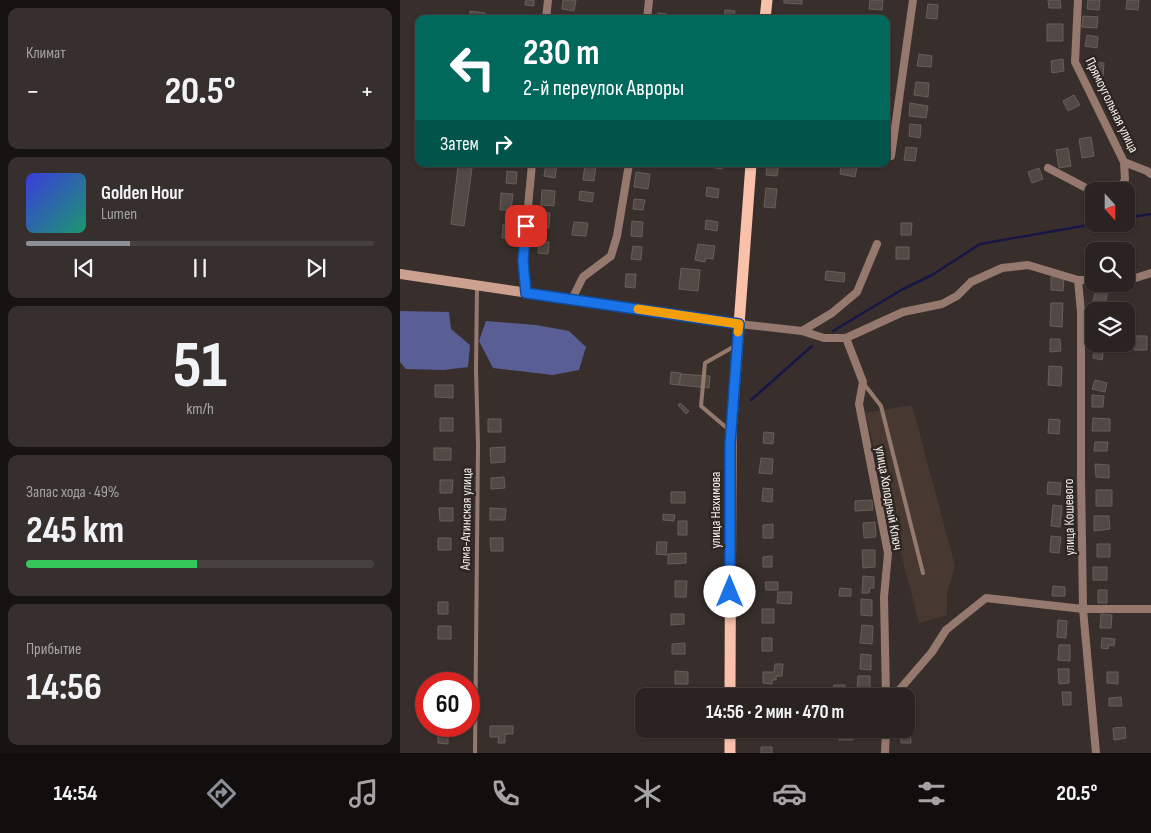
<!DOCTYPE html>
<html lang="ru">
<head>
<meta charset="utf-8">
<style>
	:root { --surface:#2a2321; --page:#362f2e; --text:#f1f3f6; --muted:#a5a4a5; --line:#46403f; --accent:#8c9099 }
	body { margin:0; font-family:"Sofia Sans Condensed",sans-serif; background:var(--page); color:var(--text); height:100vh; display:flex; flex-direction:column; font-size:19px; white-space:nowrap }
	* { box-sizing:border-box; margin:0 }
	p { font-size:16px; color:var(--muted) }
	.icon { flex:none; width:28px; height:28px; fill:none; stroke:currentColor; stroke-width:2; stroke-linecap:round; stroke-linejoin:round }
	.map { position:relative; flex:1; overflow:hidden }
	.drawer { display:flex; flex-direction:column; gap:8px; padding:8px; background:#171312; width:400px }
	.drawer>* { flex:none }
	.guide { position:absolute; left:15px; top:15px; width:475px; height:152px; border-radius:10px; box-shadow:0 1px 4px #0004,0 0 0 1px var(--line); background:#00695c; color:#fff; overflow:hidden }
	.needle { width:32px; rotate:159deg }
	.fabs { position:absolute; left:685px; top:182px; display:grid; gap:10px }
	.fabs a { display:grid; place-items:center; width:50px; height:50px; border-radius:10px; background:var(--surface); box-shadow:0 1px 4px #0004,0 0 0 1px var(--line); font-size:25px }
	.speed { position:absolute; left:15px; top:672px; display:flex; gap:10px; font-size:25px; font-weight:700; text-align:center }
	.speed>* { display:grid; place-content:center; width:65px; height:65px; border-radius:50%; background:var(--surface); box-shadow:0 1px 4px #0004,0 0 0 1px var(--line); line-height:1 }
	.speed .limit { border:8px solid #d22; background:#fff; color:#111 }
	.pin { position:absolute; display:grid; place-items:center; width:42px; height:42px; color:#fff; margin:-21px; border-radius:10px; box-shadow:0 2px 8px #0006 }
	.me { position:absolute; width:55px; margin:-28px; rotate:0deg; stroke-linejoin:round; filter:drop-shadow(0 0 4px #0008) }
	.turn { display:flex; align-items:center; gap:18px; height:105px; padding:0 25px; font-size:22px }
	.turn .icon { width:65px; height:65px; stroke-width:2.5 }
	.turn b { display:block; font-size:35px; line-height:42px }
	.then { display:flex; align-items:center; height:48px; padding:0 25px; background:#0003; gap:10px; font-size:19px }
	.big { font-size:38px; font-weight:700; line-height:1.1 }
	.drawer .widget { flex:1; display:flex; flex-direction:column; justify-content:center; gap:8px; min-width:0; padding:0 18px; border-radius:10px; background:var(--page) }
	.drawer .dial { align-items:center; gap:0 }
	.dial b { font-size:65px; line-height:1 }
	.song { display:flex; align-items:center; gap:15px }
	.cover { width:60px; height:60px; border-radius:8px; background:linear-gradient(135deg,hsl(240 70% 55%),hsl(160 70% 35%)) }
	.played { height:5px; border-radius:2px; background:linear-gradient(90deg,var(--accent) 30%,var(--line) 30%) }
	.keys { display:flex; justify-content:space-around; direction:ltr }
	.heat { display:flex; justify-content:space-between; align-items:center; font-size:28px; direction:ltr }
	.charge { height:8px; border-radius:4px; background:linear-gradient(90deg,#34c759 49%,var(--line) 0) }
	.trip { position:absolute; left:235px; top:688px; width:280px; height:50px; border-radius:10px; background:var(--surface); box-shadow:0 1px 4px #0004,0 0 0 1px var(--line); font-weight:700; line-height:50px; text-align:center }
	.menu { display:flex; height:80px; justify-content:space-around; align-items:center; background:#110e0d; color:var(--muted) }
	.menu .icon { width:35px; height:35px }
	.menu .active { color:var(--accent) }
	.menu b { font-size:22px; color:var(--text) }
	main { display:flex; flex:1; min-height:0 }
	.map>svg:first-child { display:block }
	.built { fill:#473832 }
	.forest { fill:#595e94 }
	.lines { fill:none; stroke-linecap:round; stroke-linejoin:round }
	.stream { stroke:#171644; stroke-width:2.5 }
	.building { fill:#524945; stroke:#685e5a }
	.lane { stroke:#95796e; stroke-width:4 }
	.street { stroke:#95796e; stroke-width:8 }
	.secondary { stroke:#cda190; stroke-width:10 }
	.primary { stroke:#f9c0aa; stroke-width:11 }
	.route-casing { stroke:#114b97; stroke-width:12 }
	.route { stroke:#1a73e8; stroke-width:9 }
	.slow { stroke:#f59e0b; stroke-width:9 }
	.labels { text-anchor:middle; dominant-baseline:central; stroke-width:5; stroke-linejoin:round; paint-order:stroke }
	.street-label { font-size:14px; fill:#f3edea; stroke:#2e2622 }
</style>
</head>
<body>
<main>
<section class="drawer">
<div class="widget"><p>Климат</p>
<div class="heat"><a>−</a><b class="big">20.5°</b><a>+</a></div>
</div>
<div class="widget">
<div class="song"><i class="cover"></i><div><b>Golden Hour</b><p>Lumen</p></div></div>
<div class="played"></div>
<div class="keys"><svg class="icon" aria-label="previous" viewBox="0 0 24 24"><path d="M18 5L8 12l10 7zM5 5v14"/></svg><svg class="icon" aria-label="pause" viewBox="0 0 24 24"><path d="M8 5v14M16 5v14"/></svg><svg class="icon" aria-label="next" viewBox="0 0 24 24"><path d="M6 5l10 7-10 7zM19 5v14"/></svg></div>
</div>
<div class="widget dial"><b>51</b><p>km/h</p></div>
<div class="widget"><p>Запас хода · 49%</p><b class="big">245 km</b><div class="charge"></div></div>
<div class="widget"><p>Прибытие</p><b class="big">14:56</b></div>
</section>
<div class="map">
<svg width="751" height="753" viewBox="0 0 751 753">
	<rect width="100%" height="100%" fill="#382f2c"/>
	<!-- built -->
	<path class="built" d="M512 405 555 566 547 593V615L519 623 465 413Z"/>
	<!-- forest -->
	<path class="forest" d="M0 311 49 312 51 329 70 345 68 367 44 370 6 369 0 362Z
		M86 321 136 325 169 331 186 347 179 370 153 375 93 368 79 341Z"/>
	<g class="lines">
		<!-- stream -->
		<path class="stream" d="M726 218 751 214
			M433 331 503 289 532 275 580 244 694 224
			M351 400 412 346"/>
	</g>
	<!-- building -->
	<path class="building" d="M126 0H134V6L125 5Z
		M163 0H176L174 11 162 9Z
		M384 0H402V4L384 3Z
		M470 0H483L482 10 469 9Z
		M648 0H660L661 8H649Z
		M688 0H700L699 10 687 9Z
		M727 0H739L738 10 726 9Z
		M528 4 538 5 537 19 526 18Z
		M325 10 335 11 334 19H324Z
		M70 11 85 13V19H69Z
		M258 13 267 14V19H257Z
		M683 16 698 17 697 28 682 27Z
		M647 24H663V41H647Z
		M687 35 698 37 697 48 685 46Z
		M519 54 532 56 531 67 517 66Z
		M663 59 664 71 652 73 651 61Z
		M692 62 704 63 703 76 691 75Z
		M516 82 529 83 528 97 514 95Z
		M674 95 680 105 668 111 663 101Z
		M510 103 528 106 526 118 509 116Z
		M510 124 521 125 520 138 509 136Z
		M691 137 694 156 682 158 679 139Z
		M506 147 517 148 515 161 504 160Z
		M668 148 671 166 659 168 656 150Z
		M146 164H157L155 178 144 176Z
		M185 164 196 165 194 181 183 180Z
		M311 164H323L322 169 310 167Z
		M367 164H379L377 176 366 175Z
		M441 165 457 167 455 177 440 174Z
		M58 167 72 168 64 226 51 224Z
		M639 168 643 179 632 183 628 172Z
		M107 171 117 172 116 184 106 183Z
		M236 172 250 174 248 189 234 187Z
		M307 187 319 189 318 198 306 196Z
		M366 188 377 189 375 208 364 207Z
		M142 190 155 191 154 206 141 205Z
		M180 191 194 193 192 202 179 200Z
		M101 193 113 194 111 210H100Z
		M234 199 245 200 243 210 233 209Z
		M139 212 150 213 149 228 137 227Z
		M306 220 318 222 317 231 305 229Z
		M232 221 243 222 242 237 231 236Z
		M174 222 188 223 186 236 172 235Z
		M501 223H512L511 235H501Z
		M103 224 113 225V239L102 238Z
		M139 241 149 242 148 254 138 253Z
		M298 244 315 246 313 259 306 258 305 262 295 260Z
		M233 246 242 247 241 260 231 259Z
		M496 247H509V259H496Z
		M281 268 300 270 298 291 279 289Z
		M426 271 445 273 444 282 425 280Z
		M226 274H236L235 288 225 287Z
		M651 277H664L663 291 651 290Z
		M696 288 708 290 705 304 693 302Z
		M651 303H663L662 327 650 326Z
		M734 336H747V350H734Z
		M650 339H660L661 351 650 352Z
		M695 346 704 348 702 360 693 358Z
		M649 366 662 367 661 386 648 385Z
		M271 372 281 373 279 385 270 384Z
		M281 374 310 376 309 388 279 385Z
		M695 380 707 383 705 392 692 389Z
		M35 385H53V398L35 397Z
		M692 395 704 396 703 407H692Z
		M280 403 289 411 286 414 278 405Z
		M40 418H53V431H40Z
		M693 418 710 419V431H692Z
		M88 419H101V432H88Z
		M649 419 660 420 659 434 648 433Z
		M364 432 374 433 373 444 363 443Z
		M695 442H708L707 451H694Z
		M105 447V462L91 463 90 448Z
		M34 448H51V460H34Z
		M361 458 373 459 372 474 359 473Z
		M695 464 709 465V478L696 477Z
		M104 477 105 488 91 489V478Z
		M40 480H53L52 493H40Z
		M648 482 661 483 660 495 647 494Z
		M363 488 373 489 372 502 362 501Z
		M696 490H712V506H696Z
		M271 492H285V503H271Z
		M472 500 473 510 455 511V501Z
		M653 505 662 506 660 527 651 526Z
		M39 508H53V521H40Z
		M90 508 106 509 105 520H90Z
		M263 514 275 515 274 521 263 520Z
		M694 516H709L710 529 694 531Z
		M278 521H287V535H278Z
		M475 522 476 537 464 538 463 523Z
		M373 524V538H363V525Z
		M651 536 661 537 659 553 650 552Z
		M38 538H51V550H38Z
		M90 538H103V551H91Z
		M257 542H267L266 555 256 554Z
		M697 544H710V557H697Z
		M462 550H475V567L463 568Z
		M286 553V563L268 564V554Z
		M372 556V567H363V557Z
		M693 567H707V580H693Z
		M463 576 474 577V588H470L469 593H462Z
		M275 581H287L286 597H275Z
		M365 582H378V590H366Z
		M653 586 665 587V596H652Z
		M440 588 451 589V596H439Z
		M698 590H707V603H698Z
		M378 592H392L391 604 377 603Z
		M461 599 472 600V616L461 615Z
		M38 602H48V614H38Z
		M362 609H374V623H362Z
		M271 614H284V624L271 625Z
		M701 614 712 615 711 628H700Z
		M658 620 667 621 666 638 657 637Z
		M462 625 473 626 472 644 460 643Z
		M38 626H51V639H38Z
		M362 638H372V651H362Z
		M702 638 715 639 714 646 709 645 708 649 701 648Z
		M285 643V654H272V644Z
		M659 645H670V661L658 660Z
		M461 654 471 655V670L460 669Z
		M375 664H383L382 676H376V680H372V684L363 683V672H374Z
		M658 669H669V683L659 684Z
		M275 671 288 672V684H275Z
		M707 672H718V684L707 683Z
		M458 676H470V692H457Z
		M434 685H445V695H433Z
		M662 692H671V705H663Z
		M721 697 722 706H709V698Z
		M90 726H113V734H105V743H98L99 737H90Z
		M725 727 726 738 714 740 713 728Z
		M38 728H48V744L38 743Z
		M362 729H375V733H363Z
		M439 729H454L453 740H439Z
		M500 732H510L511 743H501Z
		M361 747H372V753H361Z"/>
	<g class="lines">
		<!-- lane -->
		<path class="lane" d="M464 384 481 406 523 573
			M328 429 301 406 305 363 335 346
			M75 753 78 445 76 370 77 287"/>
		<!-- street -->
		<path class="street" d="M678 0 675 62 724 162 747 171 751 174
			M146 19 148 0
			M247 19 249 0
			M491 156 513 0
			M648 168 692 191H696
			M718 191 725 180 724 162
			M678 280 681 312V476L683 609 696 753
			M726 281 751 273
			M125 293 123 261 132 164
			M172 299 183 277 211 256 217 236 229 164
			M339 324 402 331 424 338H446L503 312 542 304 557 296 571 282 602 268 628 265 678 280H694
			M402 331 432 313 457 292 477 244
			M446 338 463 382 459 404 488 553 484 597 486 696
			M494 696 532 652 546 630 586 598 683 609H751
			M485 753 486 729"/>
		<!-- secondary -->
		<path class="secondary" d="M0 274 339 324"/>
		<!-- primary -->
		<path class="primary" d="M365 19 367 0
			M330 696 331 432 351 164
			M330 753V729"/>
	</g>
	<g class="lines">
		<defs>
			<path id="route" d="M126 226 123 261 126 293 339 324 330 444V592"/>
		</defs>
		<!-- route casing -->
		<use href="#route" class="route-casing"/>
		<!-- route -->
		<use href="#route" class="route"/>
		<!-- slow -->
		<path class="slow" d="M238 309 339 324 338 332"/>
	</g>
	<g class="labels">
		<!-- street labels -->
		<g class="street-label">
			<text transform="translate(712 105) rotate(64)">Прямоугольная улица</text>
			<text transform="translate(489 498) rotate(80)">улица Холодный Ключ</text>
			<text transform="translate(315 510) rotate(-90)">улица Нахимова</text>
			<text transform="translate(669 517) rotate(-91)">улица Кошевого</text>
			<text transform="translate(66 519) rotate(-89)">Алма-Атинская улица</text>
		</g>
	</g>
</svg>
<div class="fabs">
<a><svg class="needle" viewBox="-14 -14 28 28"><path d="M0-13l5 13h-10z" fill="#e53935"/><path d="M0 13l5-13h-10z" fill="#a5a4a5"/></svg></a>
<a><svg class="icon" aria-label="search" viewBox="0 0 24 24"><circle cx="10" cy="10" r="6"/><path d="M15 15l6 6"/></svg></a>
<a><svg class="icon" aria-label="layers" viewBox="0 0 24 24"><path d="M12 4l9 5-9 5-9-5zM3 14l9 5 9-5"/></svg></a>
</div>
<div class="speed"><div class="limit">60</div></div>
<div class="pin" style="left:126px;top:226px;background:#d93025"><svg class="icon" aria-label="arrive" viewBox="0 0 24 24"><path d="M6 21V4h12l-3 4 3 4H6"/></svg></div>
<svg class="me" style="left:330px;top:592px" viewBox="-20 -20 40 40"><circle r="19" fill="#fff"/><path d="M0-13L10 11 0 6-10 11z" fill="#1a73e8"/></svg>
<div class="trip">14:56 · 2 мин · 470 m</div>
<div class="guide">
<div class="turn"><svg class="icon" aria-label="left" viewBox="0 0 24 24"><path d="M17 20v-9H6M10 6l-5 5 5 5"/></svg><div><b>230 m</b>2-й переулок Авроры</div></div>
<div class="then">Затем<svg class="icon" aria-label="right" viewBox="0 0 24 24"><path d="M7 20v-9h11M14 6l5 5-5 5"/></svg></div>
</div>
</div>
</main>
<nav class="menu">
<b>14:54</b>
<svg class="icon active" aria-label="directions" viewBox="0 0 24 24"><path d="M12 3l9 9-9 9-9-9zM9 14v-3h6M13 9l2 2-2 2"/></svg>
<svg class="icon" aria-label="music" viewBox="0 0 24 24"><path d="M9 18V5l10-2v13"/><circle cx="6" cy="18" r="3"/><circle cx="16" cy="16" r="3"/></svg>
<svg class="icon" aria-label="phone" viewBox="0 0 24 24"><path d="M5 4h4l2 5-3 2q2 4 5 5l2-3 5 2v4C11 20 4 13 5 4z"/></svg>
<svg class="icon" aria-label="climate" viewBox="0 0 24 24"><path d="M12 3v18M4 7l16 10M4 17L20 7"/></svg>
<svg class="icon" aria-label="car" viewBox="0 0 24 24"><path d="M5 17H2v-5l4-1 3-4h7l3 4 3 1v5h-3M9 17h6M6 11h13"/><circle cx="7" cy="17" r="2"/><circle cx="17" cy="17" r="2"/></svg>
<svg class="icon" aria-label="filters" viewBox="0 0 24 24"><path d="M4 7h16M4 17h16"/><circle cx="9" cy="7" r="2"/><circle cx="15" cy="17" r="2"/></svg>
<b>20.5°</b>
</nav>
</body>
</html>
